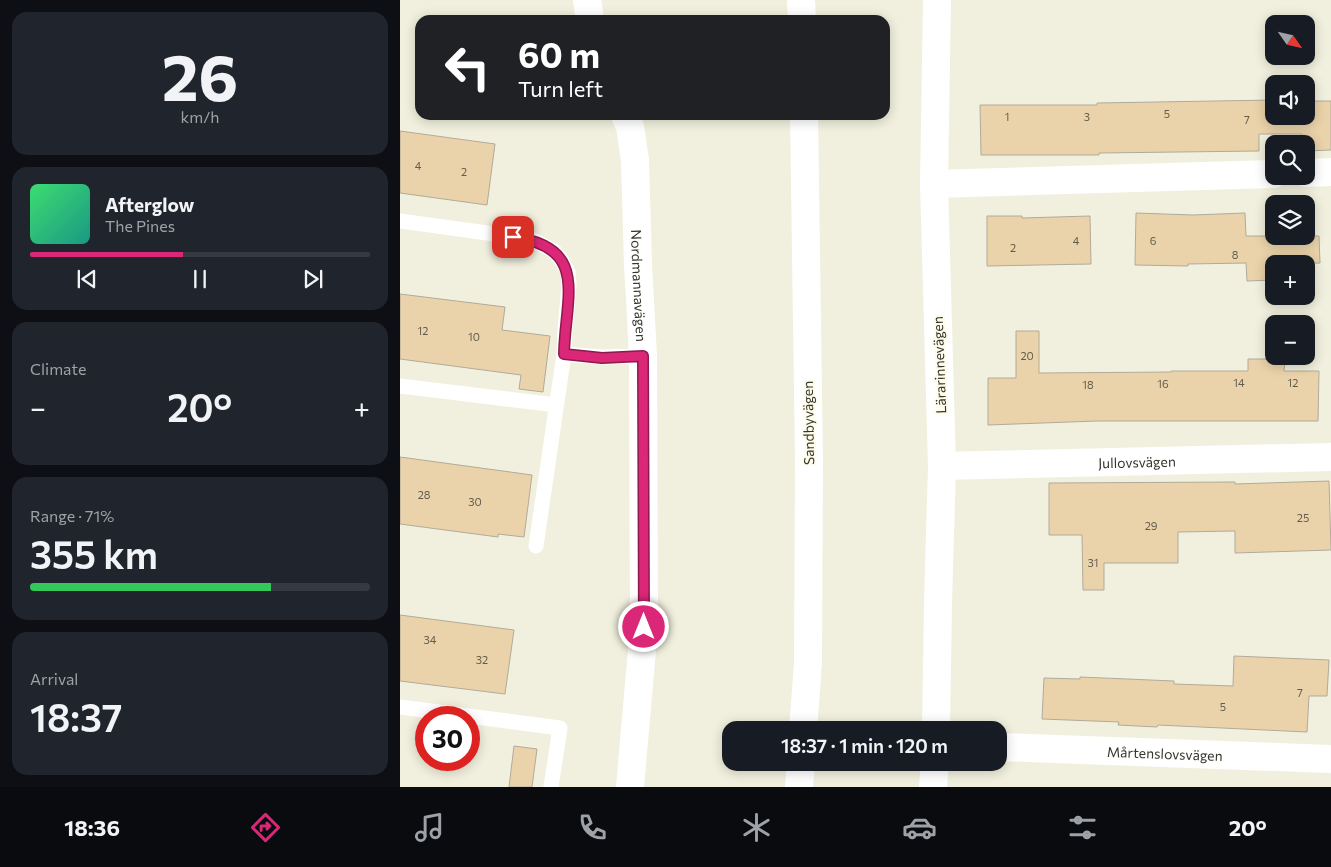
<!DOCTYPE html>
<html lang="en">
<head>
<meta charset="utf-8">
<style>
	:root { --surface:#171b24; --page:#20242c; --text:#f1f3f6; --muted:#9ea1a6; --line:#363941; --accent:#db2777 }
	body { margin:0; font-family:Commissioner,sans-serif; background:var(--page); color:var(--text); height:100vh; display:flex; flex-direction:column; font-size:19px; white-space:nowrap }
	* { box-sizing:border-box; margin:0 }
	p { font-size:16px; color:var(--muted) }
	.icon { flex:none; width:28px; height:28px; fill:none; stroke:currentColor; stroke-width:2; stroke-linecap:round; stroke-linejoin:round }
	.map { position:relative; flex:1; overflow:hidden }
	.sheet { display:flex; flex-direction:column; gap:12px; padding:12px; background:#0d0f14; width:400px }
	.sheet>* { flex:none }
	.guide { position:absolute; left:15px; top:15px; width:475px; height:105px; border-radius:15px; box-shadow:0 2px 12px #0003; background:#202124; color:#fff; overflow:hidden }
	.needle { width:32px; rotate:124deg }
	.buttons { position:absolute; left:865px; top:15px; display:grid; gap:10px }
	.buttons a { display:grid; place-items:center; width:50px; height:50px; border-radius:10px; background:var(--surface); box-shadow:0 2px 12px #0003; font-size:25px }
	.speed { position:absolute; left:15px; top:706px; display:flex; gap:10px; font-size:25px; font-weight:700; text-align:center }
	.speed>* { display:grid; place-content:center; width:65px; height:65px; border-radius:50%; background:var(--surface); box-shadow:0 2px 12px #0003; line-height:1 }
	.speed .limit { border:8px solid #d22; background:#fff; color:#111 }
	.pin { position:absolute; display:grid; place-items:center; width:42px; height:42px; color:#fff; margin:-21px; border-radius:10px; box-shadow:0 2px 8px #0006 }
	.me { position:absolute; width:55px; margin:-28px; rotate:0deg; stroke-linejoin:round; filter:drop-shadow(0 0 4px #0008) }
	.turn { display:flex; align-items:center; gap:18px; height:105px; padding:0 20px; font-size:22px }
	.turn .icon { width:65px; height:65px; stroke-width:2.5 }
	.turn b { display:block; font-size:35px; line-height:42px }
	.big { font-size:38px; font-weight:600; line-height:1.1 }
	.sheet .widget { flex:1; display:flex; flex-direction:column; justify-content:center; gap:8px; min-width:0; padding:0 18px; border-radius:15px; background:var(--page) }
	.sheet .dial { align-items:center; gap:0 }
	.dial b { font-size:65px; line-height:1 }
	.song { display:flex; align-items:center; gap:15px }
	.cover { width:60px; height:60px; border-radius:8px; background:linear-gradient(135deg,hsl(140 70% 55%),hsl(170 70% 35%)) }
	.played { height:5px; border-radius:2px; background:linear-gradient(90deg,var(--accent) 45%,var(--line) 45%) }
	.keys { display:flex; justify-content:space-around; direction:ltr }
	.heat { display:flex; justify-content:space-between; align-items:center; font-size:28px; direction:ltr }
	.charge { height:8px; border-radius:4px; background:linear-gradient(90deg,#34c759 71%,var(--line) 0) }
	.trip { position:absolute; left:322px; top:721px; width:285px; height:50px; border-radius:15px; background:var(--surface); box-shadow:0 2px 12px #0003; font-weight:600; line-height:50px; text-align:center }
	.menu { display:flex; height:80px; justify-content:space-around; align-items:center; background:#090b0e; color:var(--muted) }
	.menu .icon { width:35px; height:35px }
	.menu .selected { color:var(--accent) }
	.menu b { font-size:22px; color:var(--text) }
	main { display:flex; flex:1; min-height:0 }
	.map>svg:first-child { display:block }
	.building { fill:#ead3aa; stroke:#b2aa9a }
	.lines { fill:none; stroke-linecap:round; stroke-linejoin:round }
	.lane { stroke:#fff; stroke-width:15 }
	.street { stroke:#fff; stroke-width:28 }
	.secondary { stroke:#fff; stroke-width:28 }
	.route-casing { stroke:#8e194d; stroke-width:12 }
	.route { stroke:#db2777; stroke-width:9 }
	.labels { text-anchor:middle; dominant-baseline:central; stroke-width:4.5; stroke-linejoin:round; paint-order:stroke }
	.number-label { font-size:11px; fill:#635d4d }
	.street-label { font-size:14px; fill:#36362e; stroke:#fefdeb }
</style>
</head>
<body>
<main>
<section class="sheet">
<div class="widget dial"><b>26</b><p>km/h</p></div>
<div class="widget">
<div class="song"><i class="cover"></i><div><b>Afterglow</b><p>The Pines</p></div></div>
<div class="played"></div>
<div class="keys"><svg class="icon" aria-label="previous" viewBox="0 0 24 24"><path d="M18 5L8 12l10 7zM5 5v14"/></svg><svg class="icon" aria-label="pause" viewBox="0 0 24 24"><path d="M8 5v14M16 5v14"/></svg><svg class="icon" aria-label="next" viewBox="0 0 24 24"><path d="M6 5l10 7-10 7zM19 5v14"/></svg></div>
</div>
<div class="widget"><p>Climate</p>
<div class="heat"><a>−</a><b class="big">20°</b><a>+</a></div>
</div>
<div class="widget"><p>Range · 71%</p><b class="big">355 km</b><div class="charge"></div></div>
<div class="widget"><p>Arrival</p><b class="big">18:37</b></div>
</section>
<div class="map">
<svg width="931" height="787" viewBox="0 0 931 787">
	<rect width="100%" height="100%" fill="#f1f0de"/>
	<!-- building -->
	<path class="building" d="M874 100V116H906V101H931V150L906 151V144H902V134H859V151L699 153V155H581L580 105H697V103Z
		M0 131 95 144 87 205 0 193Z
		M736 213 793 215 845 213 846 236H919L920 263 874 264V280L847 281 846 263 788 264V266L735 265Z
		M587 216H622V218L690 216 691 264 587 266Z
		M0 294 105 307 102 330 150 336 143 392 119 389 121 375 0 359Z
		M616 331H639V373L771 372V371H848V359H885L884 371H919L918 421H697L588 425V378H616Z
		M0 457 132 475 124 537 98 534V537L0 524Z
		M929 481 931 550 835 553V531L778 532V563H704V590H683L682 535H649V483L835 482V484Z
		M0 615 114 630 105 694 0 681Z
		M834 656 929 660 927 696H909L907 732 758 725 757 727 718 725 719 722 642 719 644 678 680 679V677L774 681V684L833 686Z
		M114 746 137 749 132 787H109Z"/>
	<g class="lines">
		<!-- lane -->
		<path class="lane" d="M0 221 131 239 154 251 162 261 168 272 169 285 165 329 164 354
			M0 386 156 405
			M136 546 164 354 202 357 243 356
			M0 707 160 728 151 787"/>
		<!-- street -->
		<g class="street">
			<path d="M187 0 190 20"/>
			<path id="s1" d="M225 115 230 127 235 160 238 264 243 356 244 627 230 787"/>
			<path d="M906 173 931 172"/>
			<path d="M534 184 874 174"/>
			<path id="s2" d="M542 466 931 457"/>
			<path d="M536 730 538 603 542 466 534 184 537 0"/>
			<path id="s3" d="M599 747 931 759"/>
			<path d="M533 787 535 762"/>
		</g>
		<!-- secondary -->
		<path class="secondary" d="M401 0 402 20
			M403 730 408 663 409 461 404 115
			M399 787 401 762"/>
	</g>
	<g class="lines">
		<defs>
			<path id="route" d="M113 237C190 247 165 298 164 354L202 358 243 356 244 627"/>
		</defs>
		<!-- route casing -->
		<use href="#route" class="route-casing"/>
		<!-- route -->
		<use href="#route" class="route"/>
	</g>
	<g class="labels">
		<!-- number labels -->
		<g class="number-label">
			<text x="767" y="113">5</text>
			<text x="607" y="116">1</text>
			<text x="687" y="116">3</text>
			<text x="847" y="119">7</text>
			<text x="18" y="165">4</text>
			<text x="64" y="171">2</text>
			<text x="676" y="240">4</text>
			<text x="753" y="240">6</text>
			<text x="613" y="247">2</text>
			<text x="835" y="254">8</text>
			<text x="23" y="330">12</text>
			<text x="74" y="336">10</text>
			<text x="627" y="355">20</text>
			<text x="839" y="382">14</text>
			<text x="893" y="382">12</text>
			<text x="763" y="383">16</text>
			<text x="688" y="384">18</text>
			<text x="24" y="494">28</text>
			<text x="75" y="501">30</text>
			<text x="903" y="517">25</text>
			<text x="751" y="525">29</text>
			<text x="693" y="562">31</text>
			<text x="30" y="639">34</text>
			<text x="82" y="659">32</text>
			<text x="900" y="692">7</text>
			<text x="823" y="706">5</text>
		</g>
		<!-- street labels -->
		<g class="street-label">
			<text stroke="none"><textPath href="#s1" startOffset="172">Nordmannavägen</textPath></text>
			<text transform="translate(539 365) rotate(-92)">Lärarinnevägen</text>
			<text transform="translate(408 423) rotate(-91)">Sandbyvägen</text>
			<text stroke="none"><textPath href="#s2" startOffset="195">Jullovsvägen</textPath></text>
			<text stroke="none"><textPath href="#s3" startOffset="166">Mårtenslovsvägen</textPath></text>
		</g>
	</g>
</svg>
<div class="buttons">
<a><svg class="needle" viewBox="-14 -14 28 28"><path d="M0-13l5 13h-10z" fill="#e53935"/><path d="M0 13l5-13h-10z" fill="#9ea1a6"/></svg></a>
<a><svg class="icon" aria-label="sound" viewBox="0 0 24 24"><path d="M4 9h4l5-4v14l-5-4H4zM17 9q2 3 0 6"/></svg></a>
<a><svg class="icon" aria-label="search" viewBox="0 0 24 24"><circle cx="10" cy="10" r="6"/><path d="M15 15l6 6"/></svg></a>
<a><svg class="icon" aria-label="layers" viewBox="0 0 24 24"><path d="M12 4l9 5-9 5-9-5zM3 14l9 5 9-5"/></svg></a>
<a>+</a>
<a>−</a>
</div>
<div class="speed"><div class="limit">30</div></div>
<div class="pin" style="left:113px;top:237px;background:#d93025"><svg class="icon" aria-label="arrive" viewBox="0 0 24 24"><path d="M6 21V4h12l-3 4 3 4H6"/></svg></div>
<svg class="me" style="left:244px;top:627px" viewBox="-20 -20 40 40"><circle r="17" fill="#db2777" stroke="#fff" stroke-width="3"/><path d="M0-11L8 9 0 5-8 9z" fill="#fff"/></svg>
<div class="trip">18:37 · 1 min · 120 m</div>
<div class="guide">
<div class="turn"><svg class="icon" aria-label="left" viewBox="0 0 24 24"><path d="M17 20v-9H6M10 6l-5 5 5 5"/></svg><div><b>60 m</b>Turn left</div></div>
</div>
</div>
</main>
<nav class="menu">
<b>18:36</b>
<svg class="icon selected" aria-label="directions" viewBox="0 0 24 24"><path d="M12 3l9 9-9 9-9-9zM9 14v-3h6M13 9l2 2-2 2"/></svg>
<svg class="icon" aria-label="music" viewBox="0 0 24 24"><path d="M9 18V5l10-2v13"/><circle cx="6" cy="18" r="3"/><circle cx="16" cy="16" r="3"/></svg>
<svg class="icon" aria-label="phone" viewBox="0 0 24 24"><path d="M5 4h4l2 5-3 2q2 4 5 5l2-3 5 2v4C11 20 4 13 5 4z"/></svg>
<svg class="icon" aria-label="climate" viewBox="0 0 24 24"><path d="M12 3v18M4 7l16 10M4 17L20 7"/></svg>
<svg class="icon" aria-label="car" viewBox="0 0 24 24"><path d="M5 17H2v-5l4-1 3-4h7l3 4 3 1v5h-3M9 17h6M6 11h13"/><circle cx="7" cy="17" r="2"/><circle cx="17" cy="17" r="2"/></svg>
<svg class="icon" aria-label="filters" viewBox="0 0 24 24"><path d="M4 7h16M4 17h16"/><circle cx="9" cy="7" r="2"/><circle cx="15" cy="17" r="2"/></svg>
<b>20°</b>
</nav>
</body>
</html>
